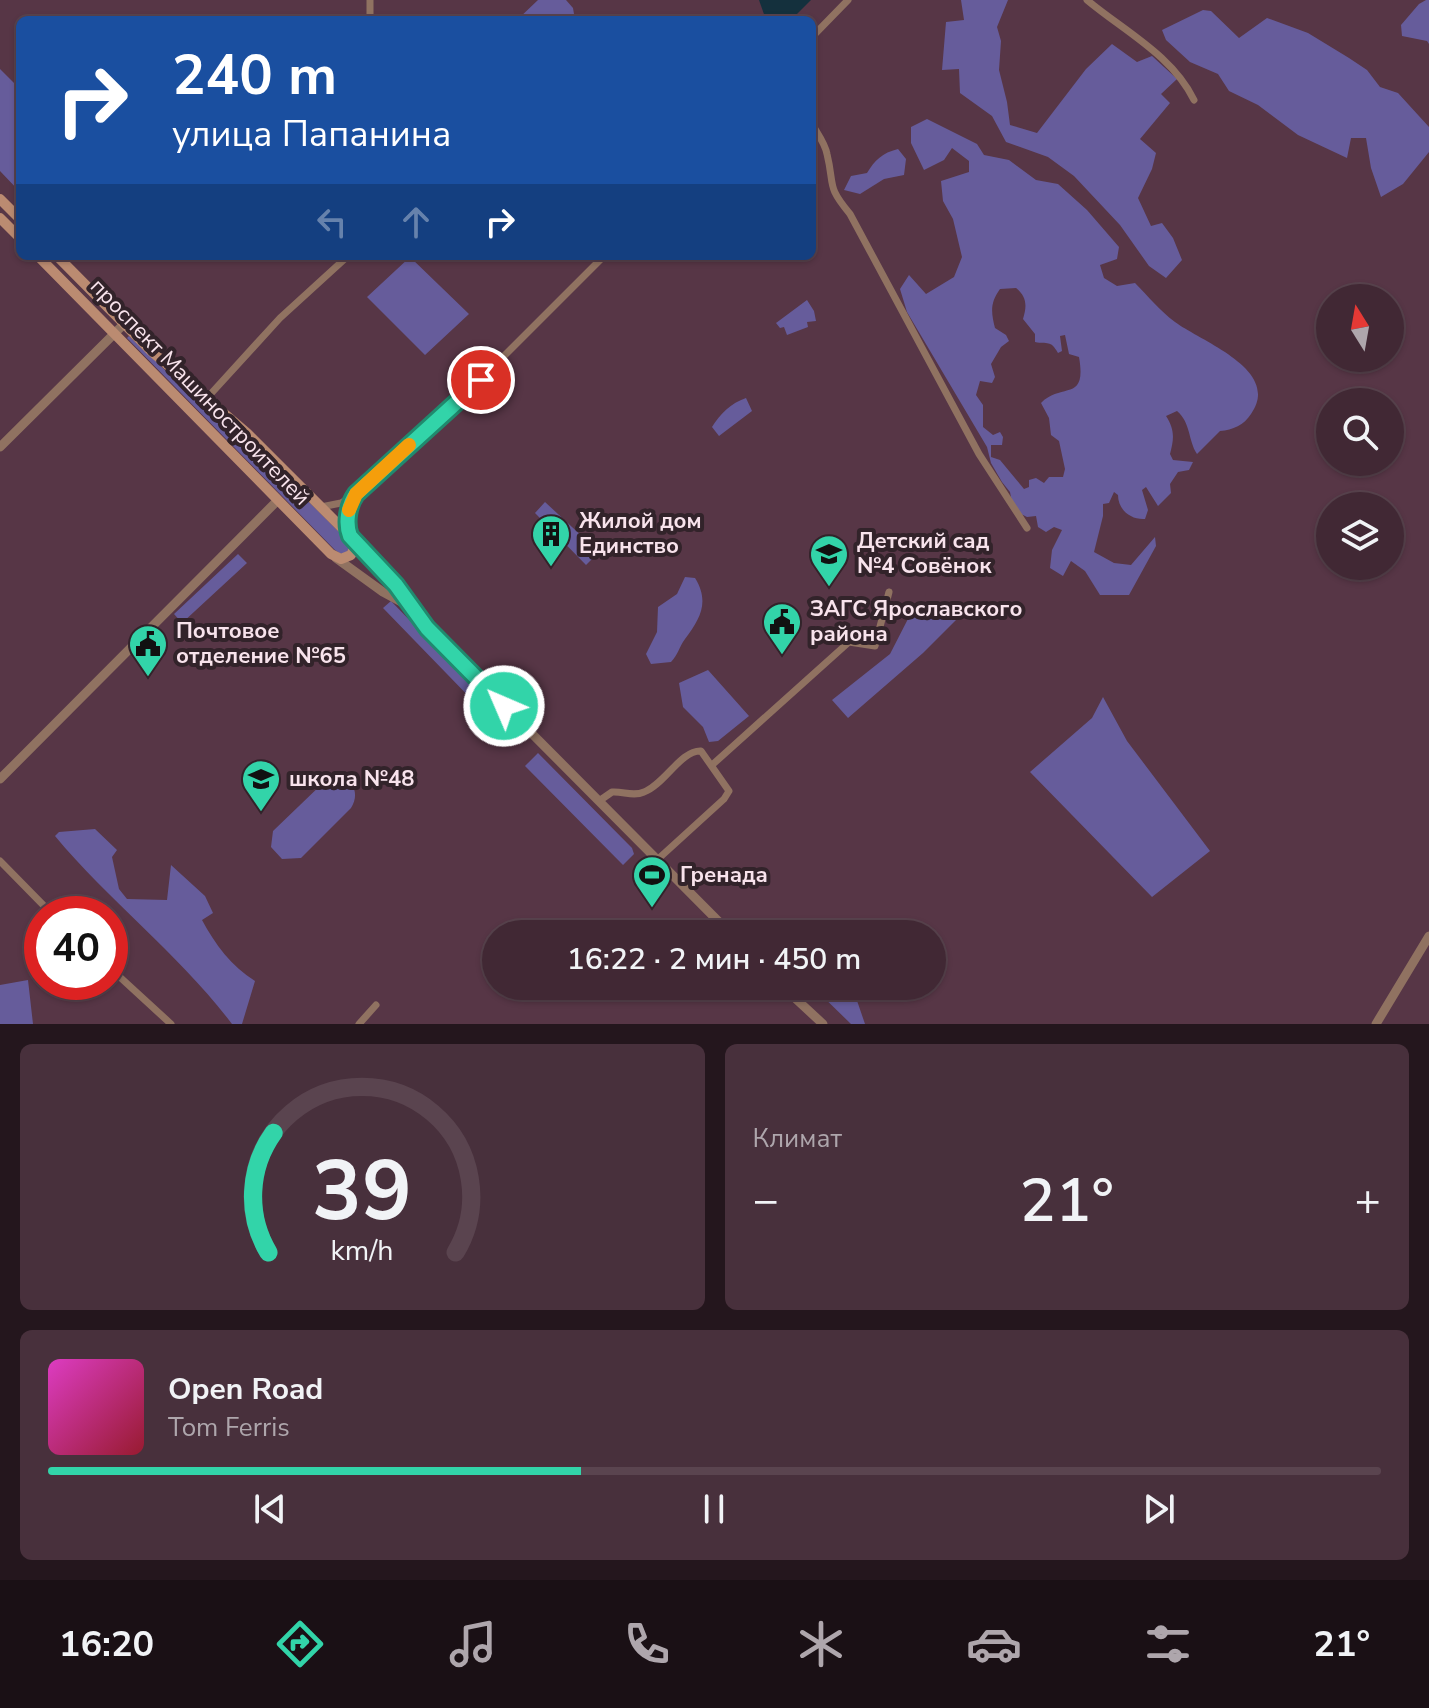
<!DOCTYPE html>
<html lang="ru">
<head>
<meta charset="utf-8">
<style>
	:root { --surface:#412834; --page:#48303c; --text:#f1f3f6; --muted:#aea6ac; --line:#5a444f; --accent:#32d4a9 }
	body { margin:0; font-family:"Nunito Sans",sans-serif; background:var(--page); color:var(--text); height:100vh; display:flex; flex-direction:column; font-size:30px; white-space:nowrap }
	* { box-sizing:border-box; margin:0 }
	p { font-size:26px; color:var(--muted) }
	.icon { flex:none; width:44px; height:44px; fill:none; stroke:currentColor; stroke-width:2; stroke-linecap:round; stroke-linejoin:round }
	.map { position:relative; height:1024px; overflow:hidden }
	.drawer { display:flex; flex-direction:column; gap:20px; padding:20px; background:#24161d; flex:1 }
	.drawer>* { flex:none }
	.top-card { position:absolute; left:16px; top:16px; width:800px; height:244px; border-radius:12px; box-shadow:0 2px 6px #0004,0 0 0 2px var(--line); background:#1a4fa0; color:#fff; overflow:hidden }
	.needle { width:52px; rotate:349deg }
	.tools { position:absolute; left:1316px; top:284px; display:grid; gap:16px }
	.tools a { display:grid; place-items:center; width:88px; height:88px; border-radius:50%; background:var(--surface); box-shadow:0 2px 6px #0004,0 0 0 2px var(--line); font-size:40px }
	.speed { position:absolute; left:24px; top:896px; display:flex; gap:16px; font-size:40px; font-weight:700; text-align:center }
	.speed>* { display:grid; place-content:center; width:104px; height:104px; border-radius:50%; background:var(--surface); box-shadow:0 2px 6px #0004,0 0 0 2px var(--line); line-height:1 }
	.speed .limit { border:12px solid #d22; background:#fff; color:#111 }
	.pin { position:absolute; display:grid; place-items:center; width:68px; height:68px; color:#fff; margin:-34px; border:4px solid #fff; border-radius:50%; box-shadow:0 2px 8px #0007 }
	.me { position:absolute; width:88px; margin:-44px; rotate:315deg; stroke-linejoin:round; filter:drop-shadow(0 0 6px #0008) }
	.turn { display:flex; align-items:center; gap:28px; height:168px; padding:0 24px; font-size:36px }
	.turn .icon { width:104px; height:104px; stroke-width:2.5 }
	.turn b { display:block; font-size:56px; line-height:68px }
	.lanes { display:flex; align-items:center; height:76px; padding:0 24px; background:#0003; justify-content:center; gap:40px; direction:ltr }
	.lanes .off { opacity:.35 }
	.big { font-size:60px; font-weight:600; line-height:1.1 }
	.drawer .widget { flex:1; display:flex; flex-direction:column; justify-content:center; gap:12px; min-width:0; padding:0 28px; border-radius:12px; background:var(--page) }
	.drawer .dial { align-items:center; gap:0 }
	.dial svg { height:208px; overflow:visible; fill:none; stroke:var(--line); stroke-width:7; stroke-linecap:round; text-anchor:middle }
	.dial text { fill:var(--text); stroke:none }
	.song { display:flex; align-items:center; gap:24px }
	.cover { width:96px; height:96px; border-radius:12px; background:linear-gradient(135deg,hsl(310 70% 55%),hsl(350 70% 35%)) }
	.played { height:8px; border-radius:4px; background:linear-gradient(90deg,var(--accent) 40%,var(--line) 40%) }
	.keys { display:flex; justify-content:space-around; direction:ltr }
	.heat { display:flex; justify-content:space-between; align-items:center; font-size:44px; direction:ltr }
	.drawer .tiles { flex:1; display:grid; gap:20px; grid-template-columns:1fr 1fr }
	.widget:last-child { grid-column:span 2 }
	.trip { position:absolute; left:482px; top:920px; width:464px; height:80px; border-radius:40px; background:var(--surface); box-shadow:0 2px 6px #0004,0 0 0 2px var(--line); font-weight:600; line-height:80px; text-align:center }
	.tab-bar { display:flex; height:128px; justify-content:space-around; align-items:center; background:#1a1015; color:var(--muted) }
	.tab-bar .icon { width:56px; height:56px }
	.tab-bar .selected { color:var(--accent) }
	.tab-bar b { font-size:36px; color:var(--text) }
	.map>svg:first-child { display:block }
	.green { fill:#665c9b; fill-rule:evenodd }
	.water { fill:#14303d }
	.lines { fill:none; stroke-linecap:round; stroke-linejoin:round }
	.minor { stroke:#907261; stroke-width:7 }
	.tertiary { stroke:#907261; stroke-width:9 }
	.secondary { stroke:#bb8b71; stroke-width:10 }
	.route-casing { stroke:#208a6e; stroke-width:20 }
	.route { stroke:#32d4a9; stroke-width:14 }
	.slow { stroke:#f59e0b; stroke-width:14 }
	.labels { text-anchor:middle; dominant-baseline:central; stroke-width:8; stroke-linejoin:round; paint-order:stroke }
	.street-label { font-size:22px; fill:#f8e3ec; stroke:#32232a }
	.poi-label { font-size:22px; font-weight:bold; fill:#f8e3ec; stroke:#32232a; text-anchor:start }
</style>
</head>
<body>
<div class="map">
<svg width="1429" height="1024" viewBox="0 0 1429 1024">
	<rect width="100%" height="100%" fill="#573646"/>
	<!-- green -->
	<path class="green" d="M538 0H566L573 8 575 20H517Z
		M961 0H1008L997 27 1001 41 999 70 1007 102 1010 125 1037 133 1086 69 1112 44 1137 62 1152 56 1177 79 1161 94 1170 103 1140 139 1156 153 1152 169 1138 198 1151 226 1162 223 1173 238 1182 260 1166 278 1149 266 1120 225 1074 176 1048 157 1006 142 992 116 960 93 959 69 942 70 946 22 964 20Z
		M1426 0H1429V44L1427 41 1402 36 1401 25 1419 4Z
		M1203 10 1211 11 1239 38 1267 18 1308 33 1349 58 1367 70 1380 87 1398 93 1429 127V152L1403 184 1381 197 1371 168 1366 138H1351L1347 158 1298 135 1258 105 1229 91 1218 74 1190 62 1166 40 1162 30Z
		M0 69 20 89V192L0 171Z
		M927 119 977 144 984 155 1009 160 1036 180 1058 184 1087 210 1119 247 1117 259 1100 265 1104 278 1117 286 1135 283C1148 296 1160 311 1175 322 1202 342 1282 370 1251 414 1244 425 1233 430 1220 431L1197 454C1188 440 1191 423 1177 411L1166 416C1175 430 1174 439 1170 454L1173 460 1193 462 1189 470 1178 472 1170 484 1171 493 1158 506 1146 487 1142 490 1148 510 1145 519C1131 520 1118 510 1118 495L1114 492 1109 503 1103 504V516L1094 552 1114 563 1131 565 1155 537 1156 546 1129 595H1100L1085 571 1071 561 1063 576 1050 568 1052 550 1062 530 1054 527 1046 532 1038 527 1036 516 1027 517 1017 512 1012 502 1010 492 1002 482 991 463 987 447 907 312 900 289 909 275 926 294 954 277 962 257 953 219 943 201 941 181 969 172V161L952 148 944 160 924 170 911 143V127ZM1016 288C1027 297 1027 306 1023 319L1035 334V342C1048 345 1050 339 1058 353L1062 351 1060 336 1065 335 1069 354 1079 357C1087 403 1062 382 1041 403L1049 418 1051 435 1059 441 1065 469 1063 477H1049L1044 483 1036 478 1029 480V487L1024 489 1000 460 991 457V445H1002L1003 437 1000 432 993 435 983 427V405L976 395 980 381 992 383 995 377 991 364 1001 347 1009 341 1006 335 995 328C991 312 990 303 1000 289Z
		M898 149 906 159 904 175 884 179 860 194 844 190 851 176 867 173C875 160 882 153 898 149Z
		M410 257 469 314 425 355 367 297Z
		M807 300 814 311 816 321 807 322 808 327 787 335 784 327 780 328 776 323Z
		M129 336 166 371 244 437 348 541 350 546 347 552 341 554 335 550 127 338Z
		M746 398 752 411 719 436 712 427C720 414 731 403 746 398Z
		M545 502 599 552 586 565 535 513Z
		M238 554 247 563 182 623 174 614Z
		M685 577 695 578C710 602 700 619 685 639 679 647 678 655 671 662L651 664 646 654 657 632 658 607 677 594Z
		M391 601 482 695 483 699 478 706 383 608Z
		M910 615 959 617 923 653 848 718 832 700 890 654Z
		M708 670 749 716 718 741 709 742 703 727 683 707 679 683Z
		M1103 697 1127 741 1210 851 1152 897 1030 772 1092 718Z
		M538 753 632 848 634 854 623 865 525 766Z
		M341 776C355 782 359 795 351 808L301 858 282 859 271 847 273 831 325 781Z
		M95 829 117 850 112 857 119 889 127 899 167 900 171 865 205 896 213 913 202 920C215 944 231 966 255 981L242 1024H232C180 955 110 902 55 836L59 832Z
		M28 980 33 1024H0V985Z
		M812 986H852L865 1024H851Z"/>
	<!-- water -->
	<path class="water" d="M759 0H811L791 20H766Z"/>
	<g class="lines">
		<!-- minor -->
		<path class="minor" d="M1087 0C1124 31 1172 55 1194 100
			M370 20V0
			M812 37 848 0
			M812 124C817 133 825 143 827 154 835 187 826 185 850 214L979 454 1027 528
			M363 256H369
			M207 398 280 318 348 256
			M321 507 341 503 356 494 463 397 604 256
			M349 534C346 522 348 506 355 496
			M712 765 849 642 875 646 889 592
			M599 801 612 792C623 791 633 797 644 792 664 785 681 750 701 751L729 791 724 799 657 860
			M0 861 52 914
			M110 968 171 1024
			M359 1024 376 1005"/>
		<!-- tertiary -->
		<path class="tertiary" d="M0 447 124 324
			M352 538 396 585 427 628 731 934
			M336 558 383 592 407 605
			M0 779 277 501
			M782 986 823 1024
			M1376 1024 1429 936"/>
		<!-- secondary -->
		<path class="secondary" d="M0 199 20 219
			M0 218 20 238
			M38 256 331 554 341 559 351 555 355 546 350 536 247 433 151 351 57 256"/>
	</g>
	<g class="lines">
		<defs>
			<path id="route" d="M481 380 356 494C348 505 345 523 350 536L396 585 427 628 504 706"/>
		</defs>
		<!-- route casing -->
		<use href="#route" class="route-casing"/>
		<!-- route -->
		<use href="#route" class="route"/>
		<!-- slow -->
		<path class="slow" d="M349 510 356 494 409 445"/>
	</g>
	<!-- icons -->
	<defs>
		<symbol id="building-pin" viewBox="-11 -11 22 30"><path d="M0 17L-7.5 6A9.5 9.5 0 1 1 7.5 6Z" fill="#32d4a9" stroke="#32232a"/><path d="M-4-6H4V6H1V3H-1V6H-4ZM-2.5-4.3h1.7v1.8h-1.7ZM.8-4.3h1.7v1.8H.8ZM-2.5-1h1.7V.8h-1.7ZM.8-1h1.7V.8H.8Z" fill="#111"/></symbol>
		<symbol id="school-pin" viewBox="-11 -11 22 30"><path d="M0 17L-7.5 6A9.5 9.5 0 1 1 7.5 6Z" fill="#32d4a9" stroke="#32232a"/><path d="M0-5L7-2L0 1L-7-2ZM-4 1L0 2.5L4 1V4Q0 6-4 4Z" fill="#111"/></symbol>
		<symbol id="civic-pin" viewBox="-11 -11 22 30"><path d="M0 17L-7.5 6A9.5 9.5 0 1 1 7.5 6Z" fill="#32d4a9" stroke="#32232a"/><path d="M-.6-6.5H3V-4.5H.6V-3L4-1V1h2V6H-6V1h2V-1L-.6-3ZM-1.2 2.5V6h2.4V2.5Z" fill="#111"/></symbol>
		<symbol id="stadium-pin" viewBox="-11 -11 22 30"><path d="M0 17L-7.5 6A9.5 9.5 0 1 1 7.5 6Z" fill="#32d4a9" stroke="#32232a"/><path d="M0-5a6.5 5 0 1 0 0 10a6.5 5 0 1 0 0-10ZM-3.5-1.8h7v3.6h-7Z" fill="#111"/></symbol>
	</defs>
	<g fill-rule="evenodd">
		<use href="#building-pin" x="529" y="512" width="44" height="60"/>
		<use href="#school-pin" x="807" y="532" width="44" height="60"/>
		<use href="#civic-pin" x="760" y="600" width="44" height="60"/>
		<use href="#civic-pin" x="126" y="622" width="44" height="60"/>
		<use href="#school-pin" x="239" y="757" width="44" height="60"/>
		<use href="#stadium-pin" x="630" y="853" width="44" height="60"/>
	</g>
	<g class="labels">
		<!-- street labels -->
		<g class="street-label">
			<text transform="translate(200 392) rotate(46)">проспект Машиностроителей</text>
		</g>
		<!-- poi labels -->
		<g class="poi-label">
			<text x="579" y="521">Жилой дом<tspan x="579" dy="25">Единство</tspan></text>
			<text x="857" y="541">Детский сад<tspan x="857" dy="25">№4 Совёнок</tspan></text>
			<text x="810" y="609">ЗАГС Ярославского<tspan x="810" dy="25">района</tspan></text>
			<text x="176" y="631">Почтовое<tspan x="176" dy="25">отделение №65</tspan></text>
			<text x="289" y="779">школа №48</text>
			<text x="680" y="875">Гренада</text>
		</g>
	</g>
</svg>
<div class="tools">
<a><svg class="needle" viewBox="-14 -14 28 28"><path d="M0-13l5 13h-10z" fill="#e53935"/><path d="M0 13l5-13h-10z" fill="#aea6ac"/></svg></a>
<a><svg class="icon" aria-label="search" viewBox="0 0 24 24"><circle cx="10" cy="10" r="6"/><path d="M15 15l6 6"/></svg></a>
<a><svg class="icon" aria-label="layers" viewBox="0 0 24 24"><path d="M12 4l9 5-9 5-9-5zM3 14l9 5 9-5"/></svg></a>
</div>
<div class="speed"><div class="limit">40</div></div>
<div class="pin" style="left:481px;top:380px;background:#d93025"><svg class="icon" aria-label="arrive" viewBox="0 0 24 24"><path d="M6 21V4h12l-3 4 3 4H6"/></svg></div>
<svg class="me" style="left:504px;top:706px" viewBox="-20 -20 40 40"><circle r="17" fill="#32d4a9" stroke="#fff" stroke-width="3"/><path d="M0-11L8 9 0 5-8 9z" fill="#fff"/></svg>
<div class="trip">16:22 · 2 мин · 450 m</div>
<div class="top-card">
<div class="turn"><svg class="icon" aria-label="right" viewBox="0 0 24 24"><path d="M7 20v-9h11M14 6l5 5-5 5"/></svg><div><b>240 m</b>улица Папанина</div></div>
<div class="lanes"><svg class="icon off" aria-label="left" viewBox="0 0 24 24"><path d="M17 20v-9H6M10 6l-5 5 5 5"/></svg><svg class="icon off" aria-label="ahead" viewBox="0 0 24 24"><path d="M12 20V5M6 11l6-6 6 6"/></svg><svg class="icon" aria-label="right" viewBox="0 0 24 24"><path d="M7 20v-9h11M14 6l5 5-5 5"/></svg></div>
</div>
</div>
<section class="drawer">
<div class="tiles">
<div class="widget dial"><svg viewBox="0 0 100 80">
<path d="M14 69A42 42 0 1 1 86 69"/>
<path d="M14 69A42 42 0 0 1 16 23" stroke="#32d4a9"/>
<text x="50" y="56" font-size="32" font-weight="700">39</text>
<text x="50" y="72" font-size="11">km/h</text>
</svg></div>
<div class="widget"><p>Климат</p>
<div class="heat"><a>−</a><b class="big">21°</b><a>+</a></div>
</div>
<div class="widget">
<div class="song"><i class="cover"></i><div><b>Open Road</b><p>Tom Ferris</p></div></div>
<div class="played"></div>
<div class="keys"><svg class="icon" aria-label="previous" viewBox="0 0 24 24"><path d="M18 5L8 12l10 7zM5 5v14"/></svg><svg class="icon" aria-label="pause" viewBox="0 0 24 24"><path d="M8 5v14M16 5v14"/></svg><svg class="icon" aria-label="next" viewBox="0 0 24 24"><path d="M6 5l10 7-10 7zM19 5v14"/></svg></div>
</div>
</div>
</section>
<nav class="tab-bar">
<b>16:20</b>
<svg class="icon selected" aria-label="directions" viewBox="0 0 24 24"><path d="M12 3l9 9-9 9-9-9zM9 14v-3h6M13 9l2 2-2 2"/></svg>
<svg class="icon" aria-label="music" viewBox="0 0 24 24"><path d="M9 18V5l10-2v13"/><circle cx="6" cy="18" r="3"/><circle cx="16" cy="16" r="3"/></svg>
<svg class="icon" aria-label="phone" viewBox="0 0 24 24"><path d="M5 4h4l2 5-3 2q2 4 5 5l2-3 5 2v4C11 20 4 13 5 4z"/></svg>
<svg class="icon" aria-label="climate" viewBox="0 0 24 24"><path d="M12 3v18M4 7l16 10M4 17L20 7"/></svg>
<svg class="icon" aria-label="car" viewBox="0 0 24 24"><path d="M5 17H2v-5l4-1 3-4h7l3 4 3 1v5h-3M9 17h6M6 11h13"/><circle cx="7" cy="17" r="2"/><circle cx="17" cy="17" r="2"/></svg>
<svg class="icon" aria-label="filters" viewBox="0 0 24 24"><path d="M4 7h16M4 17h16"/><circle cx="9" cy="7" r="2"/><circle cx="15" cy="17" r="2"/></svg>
<b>21°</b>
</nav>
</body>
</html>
